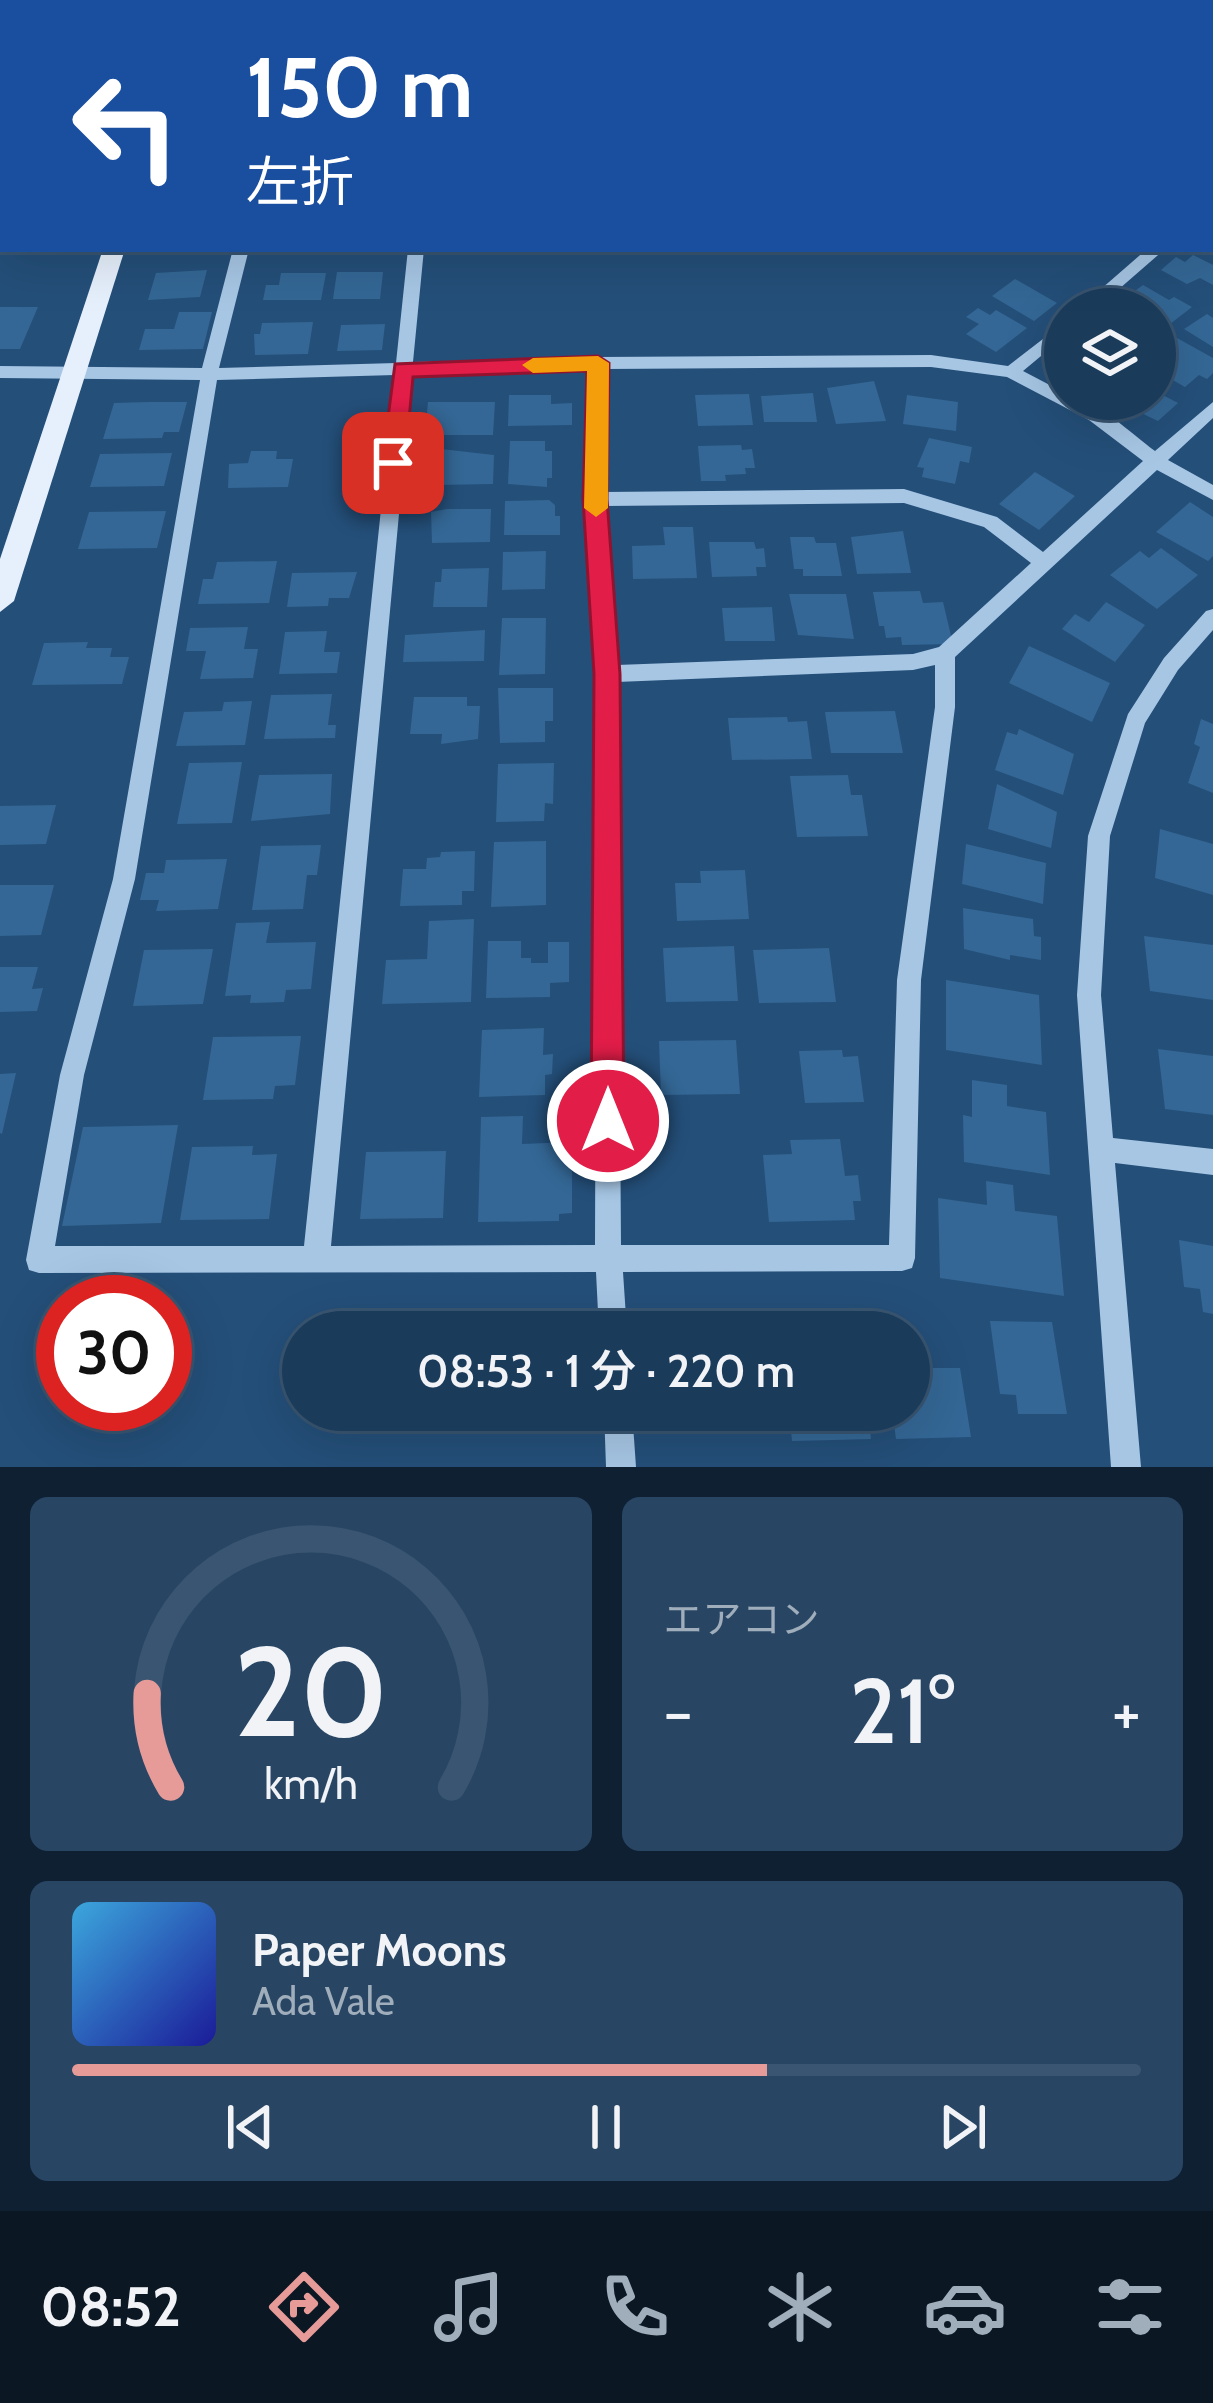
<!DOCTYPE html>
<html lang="ja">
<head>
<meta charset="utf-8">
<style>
	:root { --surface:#1b3b5b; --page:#284664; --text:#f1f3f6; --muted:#a0adbb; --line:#395571; --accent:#e69b98 }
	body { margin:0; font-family:Cabin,"Noto Sans JP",sans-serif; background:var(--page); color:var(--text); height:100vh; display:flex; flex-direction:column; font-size:45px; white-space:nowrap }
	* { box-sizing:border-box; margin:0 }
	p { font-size:39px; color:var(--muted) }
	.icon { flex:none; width:66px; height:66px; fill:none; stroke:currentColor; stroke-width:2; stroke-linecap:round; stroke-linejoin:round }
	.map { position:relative; height:1467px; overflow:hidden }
	.details { display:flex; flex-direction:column; gap:30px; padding:30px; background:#0f2032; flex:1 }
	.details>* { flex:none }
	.top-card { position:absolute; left:0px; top:0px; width:1215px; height:252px; box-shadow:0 12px 48px #0002,0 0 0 3px var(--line); background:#1a4fa0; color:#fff; overflow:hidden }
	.controls { position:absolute; left:1044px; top:288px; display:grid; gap:24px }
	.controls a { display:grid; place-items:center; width:132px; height:132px; border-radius:50%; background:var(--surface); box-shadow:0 12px 48px #0002,0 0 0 3px var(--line); font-size:60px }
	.speed { position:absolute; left:36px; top:1275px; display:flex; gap:24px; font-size:60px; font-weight:700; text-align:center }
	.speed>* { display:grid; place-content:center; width:156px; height:156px; border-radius:50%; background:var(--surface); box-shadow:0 12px 48px #0002,0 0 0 3px var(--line); line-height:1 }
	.speed .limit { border:18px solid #d22; background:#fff; color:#111 }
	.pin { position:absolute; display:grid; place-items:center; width:102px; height:102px; color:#fff; margin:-51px; border-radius:24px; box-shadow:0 6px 18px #0006 }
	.me { position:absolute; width:132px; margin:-66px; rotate:0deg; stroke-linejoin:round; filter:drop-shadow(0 0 9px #0008) }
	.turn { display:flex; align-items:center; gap:42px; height:252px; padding:0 48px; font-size:54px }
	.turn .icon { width:156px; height:156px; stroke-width:2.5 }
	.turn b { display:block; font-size:84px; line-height:102px }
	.big { font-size:90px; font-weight:600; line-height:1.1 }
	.details .card { flex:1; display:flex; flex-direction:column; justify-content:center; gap:18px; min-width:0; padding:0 42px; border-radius:18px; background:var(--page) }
	.details .dial { align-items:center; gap:0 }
	.dial svg { height:312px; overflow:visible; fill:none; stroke:var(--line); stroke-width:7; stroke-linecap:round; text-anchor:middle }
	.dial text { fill:var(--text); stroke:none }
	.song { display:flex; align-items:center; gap:36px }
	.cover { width:144px; height:144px; border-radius:18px; background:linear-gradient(135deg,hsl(200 70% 55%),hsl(240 70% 35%)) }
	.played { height:12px; border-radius:6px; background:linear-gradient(90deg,var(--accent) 65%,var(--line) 65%) }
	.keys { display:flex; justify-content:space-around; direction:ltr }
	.heat { display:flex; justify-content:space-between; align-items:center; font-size:66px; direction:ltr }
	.details .tiles { flex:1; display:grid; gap:30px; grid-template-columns:1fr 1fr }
	.card:last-child { grid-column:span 2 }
	.trip { position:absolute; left:282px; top:1311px; width:648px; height:120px; border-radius:60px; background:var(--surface); box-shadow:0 12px 48px #0002,0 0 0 3px var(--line); font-weight:600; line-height:120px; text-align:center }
	.tab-bar { display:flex; height:192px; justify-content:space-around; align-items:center; background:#0b1824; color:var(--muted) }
	.tab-bar .icon { width:84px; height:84px }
	.tab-bar .selected { color:var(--accent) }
	.tab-bar b { font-size:54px; color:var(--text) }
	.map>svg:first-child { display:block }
	.building { fill:#346795 }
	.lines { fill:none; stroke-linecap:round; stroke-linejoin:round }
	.minor { fill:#a6c6e4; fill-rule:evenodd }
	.major { fill:#e6f0fc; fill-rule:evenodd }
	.route { fill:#e11d48; stroke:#92132f; stroke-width:3 }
	.slow { fill:#f59e0b }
</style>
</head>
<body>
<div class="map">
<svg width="1213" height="1467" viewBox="0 0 1213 1467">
	<rect width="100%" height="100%" fill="#244f79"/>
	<!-- building -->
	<path class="building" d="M1193 255 1213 265V285L1200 278 1187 284 1161 270 1176 257 1185 262Z
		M207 270 200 297 148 300 156 273Z
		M337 272H383L380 299H333Z
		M281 273H326L321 300H263L266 285H279Z
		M1015 279 1057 303 1034 321 992 296Z
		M1143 285 1169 300 1174 297 1192 307 1170 324 1155 316V309H1144L1125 298Z
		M0 307H38L20 349H0Z
		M978 308 990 315 996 310 1027 328 996 352 966 334 979 324 966 317Z
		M179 312H212L203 349 139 350 145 329H174Z
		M1207 314 1213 318V347L1184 329Z
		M313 322 308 354 255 355 254 334H260L262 323Z
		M385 324 382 350 337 351 341 325Z
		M1177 338 1213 358V373L1207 379 1199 375 1185 387 1155 370V356Z
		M874 381 886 421 836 424 827 388Z
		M1155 391 1178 403 1158 421 1118 402 1155 399Z
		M813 393 817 422H764L761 396Z
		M749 394 753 425 698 426 695 395Z
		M509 395H551V404L572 403V425L508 426Z
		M907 395 958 402 956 431 903 424Z
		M148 402H187L179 432H164L162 438 103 439 114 403Z
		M428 402H495L493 435H425Z
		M929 438 972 447 969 463 960 461 955 484 922 477 924 468 917 467Z
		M510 441H545V451H552V478H547V487L508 484Z
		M741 445 742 450 752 449 755 468H745L746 474 725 475 726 481H701L698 446Z
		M441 449 494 455 493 484 437 485Z
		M251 451H277L276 459H293L288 487 228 488 229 464 248 463Z
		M172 453 164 486 90 487 100 454Z
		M1035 472 1075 496 1039 530 999 504Z
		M549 500 555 505V516H560V535H504L505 501Z
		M1190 502 1213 517V556L1208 561 1156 532Z
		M447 509H491L490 542 432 543 431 512Z
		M166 511 157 548 78 549 89 512Z
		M663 527H693L697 578 633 579 632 546 665 545Z
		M903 531 911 573 857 574 851 537Z
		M790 537H814L816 543H836L842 576H803V569H794Z
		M709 542H754L756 549 764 548 766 567H756L757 576 712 577Z
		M1161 548 1198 575 1157 609 1110 575 1140 551 1149 558Z
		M546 551 545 589 502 590 503 552Z
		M277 561 269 603 198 604 203 579H213L217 562Z
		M489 568 487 607H433L435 582H441L442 569Z
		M357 572 349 598H329L328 606 287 607 292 573Z
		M920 591 923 603 943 602 953 644 902 645 901 637 886 638 884 626H879L873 592Z
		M789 594H846L854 639 798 635Z
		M1106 602 1145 625 1115 662 1062 629 1075 614 1089 622Z
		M772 607 775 641H725L722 608Z
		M502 618H546L545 674 499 675Z
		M248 627 244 649H258L253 678 200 679 206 651H186L190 628Z
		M485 630 484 661 403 662 405 635Z
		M327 631 324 652H340L337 673 279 674 285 632Z
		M88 642 86 648H112L110 657H129L122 684 32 685 44 643Z
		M1029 646 1110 683 1092 722 1009 683Z
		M498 688H553V721H545V742L500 743Z
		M332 694 328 725H336L335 738 264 739 271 695Z
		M414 697H467V706H480L478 739 441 744 442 734H410Z
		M252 701 245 745 176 746 184 712 222 711 224 702Z
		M895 711 903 753H831L825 712Z
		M787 717 788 722 807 721 812 759 732 760 728 718Z
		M1201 719 1213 724V793L1188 783 1200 747 1194 744Z
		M1019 729 1074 754 1063 795 995 770 1007 732 1017 735Z
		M242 762 232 823 177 824 189 763Z
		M554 763 553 804 545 803 544 821 496 822 498 764Z
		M332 774 330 814 251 821 259 775Z
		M848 775 851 795H862L868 836 797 837 790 776Z
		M997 784 1057 812 1051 848 988 829Z
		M56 805 46 844 0 845V806Z
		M1160 829 1213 844V895L1155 878Z
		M546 841V905L491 907 494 842Z
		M966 844 1046 863 1043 904 962 884Z
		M321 845 317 875H307L303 909 252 910 261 846Z
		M475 851 474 891H462V905L400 906 403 869H426L427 858 440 857 441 852Z
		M227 859 218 909 156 911 159 900H140L146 873H164L166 860Z
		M745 870 749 919 677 921 675 883H701L700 871Z
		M0 885H54L41 935 0 936Z
		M963 908 1033 919 1034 936 1041 937V960L1010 955V960L964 949Z
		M474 919 471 1002 382 1004 386 960 427 959 429 921Z
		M270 922 266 943 316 942 311 989 286 990 284 1002 250 1003 251 995 225 996 236 923Z
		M1144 936 1213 945V1000L1150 991Z
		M488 941H521V958H531V963H548V942H569V982L550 983V997L486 998Z
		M734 946 738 1001 666 1002 663 948Z
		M829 948 836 1002 759 1003 753 950Z
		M213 949 203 1004 133 1006 144 950Z
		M0 967H38L32 989 43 988 37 1011 0 1012Z
		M946 980 1039 995 1042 1065 946 1050Z
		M544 1028 543 1055 553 1054 552 1074 545 1075V1095L479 1097 482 1030Z
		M301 1036 295 1085 275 1086 273 1099 203 1100 213 1037Z
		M736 1040 740 1094 661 1095 659 1041Z
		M1158 1049 1213 1056V1115L1165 1109Z
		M842 1050 843 1057 858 1056 864 1102 805 1103 799 1051Z
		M16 1073 2 1134 0 1133V1074Z
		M972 1080 1007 1085V1106L1046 1112 1050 1175 964 1162 963 1115 972 1117Z
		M523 1116 522 1144 572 1142V1213L559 1214V1221L478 1222 481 1117Z
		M178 1125 161 1223 62 1226 83 1127Z
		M840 1139 845 1176 858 1175 861 1201H853L855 1220 769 1222 763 1155 792 1154 790 1140Z
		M253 1146 252 1155 277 1154 269 1219 180 1220 192 1147Z
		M446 1151 443 1218 360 1219 366 1152Z
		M986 1181 1013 1185 1015 1211 1057 1216 1064 1296 940 1278 938 1198 987 1205Z
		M1179 1240 1213 1246V1314L1203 1312 1200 1289 1184 1287Z
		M990 1321 1052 1322 1067 1414H1018L1016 1395 1000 1394Z
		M922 1353 924 1368H960L971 1437 896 1439 892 1410H909V1354Z
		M383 1410H459V1415L382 1417Z
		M789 1410H868L871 1439 792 1441Z"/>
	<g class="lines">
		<!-- minor -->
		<path class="minor" d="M85 0H97L96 3H84Z
			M299 0H311L310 3H298Z
			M439 0H451V3H439Z
			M0 53H3V61H0Z
			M0 141H3V149H0Z
			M1213 197V207L1212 208V198Z
			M3 207V223L0 224V208Z
			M233 249H249L219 368 396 363 408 249H424L413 362 598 357 931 355 1008 366 1065 322V336L1023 371 1065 393V399C1098 399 1130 433 1155 451L1213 402V418L1168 460 1213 485V500L1157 470 955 657V707L921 980 915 1258 912 1268 902 1271 623 1272 627 1332H599L596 1272 39 1273 29 1270 26 1260 60 1075 113 879 200 380 0 378V366L202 368ZM931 367 1007 377 1089 420 1143 461 1043 552 997 517 904 489 604 492 606 369ZM589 369 586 499 597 674 595 1245 331 1246 412 374ZM395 375 304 1246H55L84 1075 135 879 217 380ZM904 503 984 527 1031 563 939 647 913 654 617 665 605 506ZM935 665V707L897 980 889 1245H621L617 682 913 670Z
			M1147 249H1165L1096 309H1078Z
			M1213 609V630L1178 670 1145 723 1110 836 1101 995 1113 1138 1213 1149V1175L1115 1163 1141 1467H1111L1077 995 1088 836 1128 714 1164 658 1206 611Z
			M604 1410H632L636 1467H606Z"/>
		<!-- major -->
		<path class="major" d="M103 249H125L14 601 0 612V559Z"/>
	</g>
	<!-- route -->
	<path class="route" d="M598 356 609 363 607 499 620 674 624 1121 619 1133 608 1138 596 1133 591 1121 594 674 583 499 587 371 413 377 405 463 393 471 382 463 395 364Z"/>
	<!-- slow -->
	<path class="slow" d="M598 356 609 363 608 508 596 517 584 508 587 371 533 373 522 365 533 358Z"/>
</svg>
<div class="controls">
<a><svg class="icon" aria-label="layers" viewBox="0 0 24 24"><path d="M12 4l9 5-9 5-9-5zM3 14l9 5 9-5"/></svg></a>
</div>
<div class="speed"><div class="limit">30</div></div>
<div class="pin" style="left:393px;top:463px;background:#d93025"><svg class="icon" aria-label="arrive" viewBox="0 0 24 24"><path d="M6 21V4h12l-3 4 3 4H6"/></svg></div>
<svg class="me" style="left:608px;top:1121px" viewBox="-20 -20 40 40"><circle r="17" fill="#e11d48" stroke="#fff" stroke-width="3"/><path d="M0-11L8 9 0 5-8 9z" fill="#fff"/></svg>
<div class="trip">08:53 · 1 分 · 220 m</div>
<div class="top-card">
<div class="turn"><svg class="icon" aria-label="left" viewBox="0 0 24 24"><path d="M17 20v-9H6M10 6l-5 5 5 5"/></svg><div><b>150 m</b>左折</div></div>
</div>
</div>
<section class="details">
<div class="tiles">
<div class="card dial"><svg viewBox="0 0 100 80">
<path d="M14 69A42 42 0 1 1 86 69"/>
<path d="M14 69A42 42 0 0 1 8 45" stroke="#e69b98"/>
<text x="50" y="56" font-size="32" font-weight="700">20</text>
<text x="50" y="72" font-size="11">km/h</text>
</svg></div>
<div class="card"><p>エアコン</p>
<div class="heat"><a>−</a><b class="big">21°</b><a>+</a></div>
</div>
<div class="card">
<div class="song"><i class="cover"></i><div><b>Paper Moons</b><p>Ada Vale</p></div></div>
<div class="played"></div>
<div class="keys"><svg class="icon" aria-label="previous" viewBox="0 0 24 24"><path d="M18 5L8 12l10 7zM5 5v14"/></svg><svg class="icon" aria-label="pause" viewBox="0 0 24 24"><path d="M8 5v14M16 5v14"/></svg><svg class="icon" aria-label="next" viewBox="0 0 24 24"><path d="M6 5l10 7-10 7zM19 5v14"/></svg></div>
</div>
</div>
</section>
<nav class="tab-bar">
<b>08:52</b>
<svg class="icon selected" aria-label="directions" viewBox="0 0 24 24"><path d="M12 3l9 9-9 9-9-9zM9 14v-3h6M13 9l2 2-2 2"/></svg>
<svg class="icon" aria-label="music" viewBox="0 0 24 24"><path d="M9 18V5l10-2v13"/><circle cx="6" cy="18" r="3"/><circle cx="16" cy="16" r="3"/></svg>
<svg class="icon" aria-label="phone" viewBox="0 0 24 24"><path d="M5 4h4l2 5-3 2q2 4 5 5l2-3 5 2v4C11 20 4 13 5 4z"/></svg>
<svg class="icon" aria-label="climate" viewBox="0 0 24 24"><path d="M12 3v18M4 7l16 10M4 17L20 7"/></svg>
<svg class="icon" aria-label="car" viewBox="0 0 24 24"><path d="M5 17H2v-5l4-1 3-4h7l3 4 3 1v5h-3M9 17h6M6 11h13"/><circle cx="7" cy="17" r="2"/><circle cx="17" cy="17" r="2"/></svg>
<svg class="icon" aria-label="filters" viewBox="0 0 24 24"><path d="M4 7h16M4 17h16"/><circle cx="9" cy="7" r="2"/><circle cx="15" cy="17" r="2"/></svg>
</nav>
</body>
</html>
